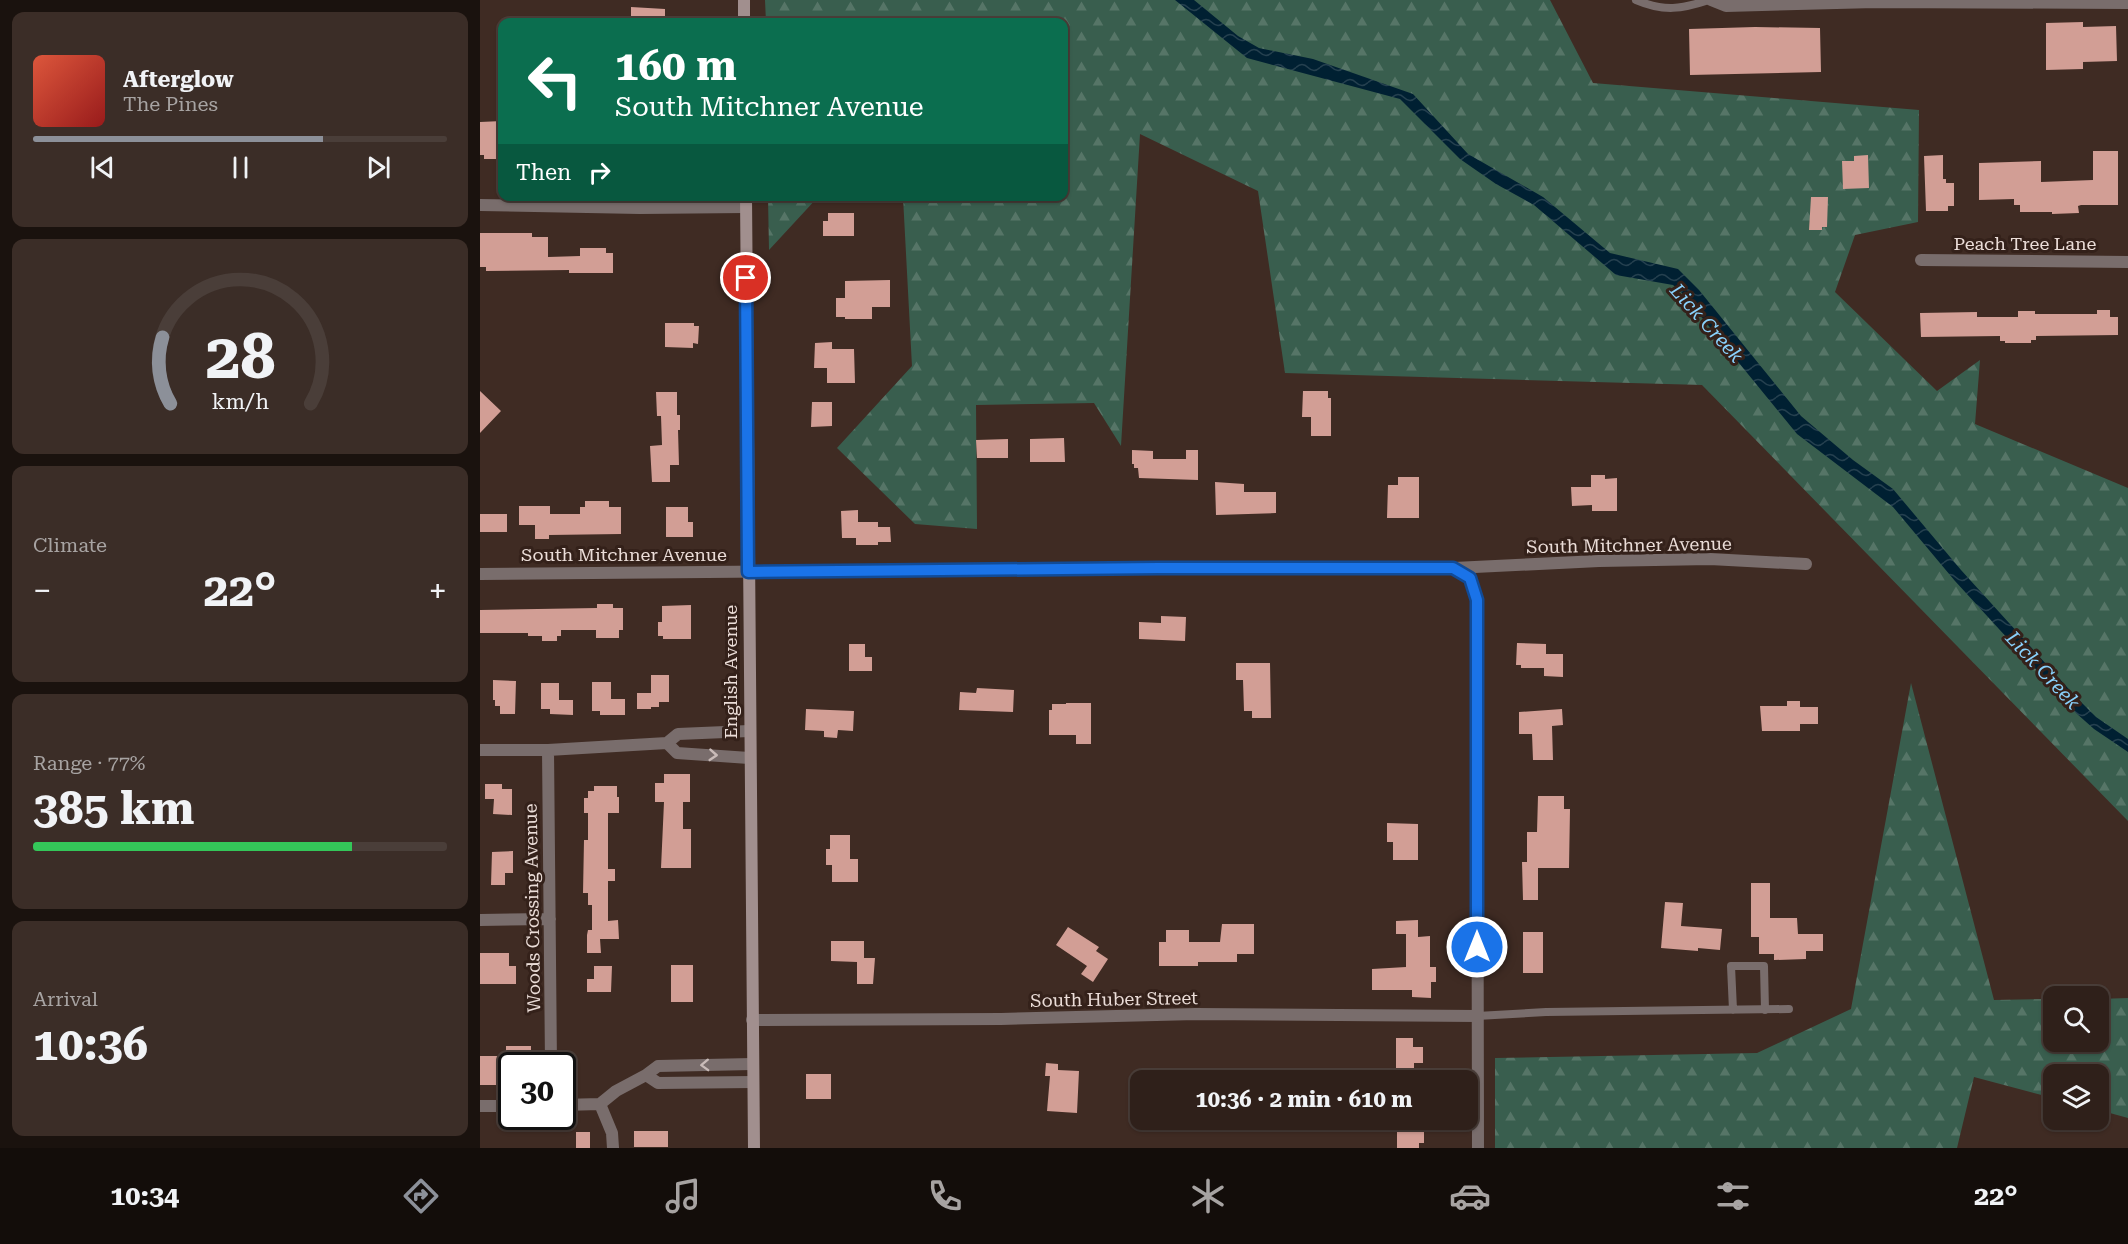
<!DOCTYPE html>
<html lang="en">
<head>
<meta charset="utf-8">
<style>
	:root { --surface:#2f201a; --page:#3b2d27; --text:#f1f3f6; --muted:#a7a3a2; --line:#4a3e39; --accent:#8c9099 }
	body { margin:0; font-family:"Roboto Serif",serif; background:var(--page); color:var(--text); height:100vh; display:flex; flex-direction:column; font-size:22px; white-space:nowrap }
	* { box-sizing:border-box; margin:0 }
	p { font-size:20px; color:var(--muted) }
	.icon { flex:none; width:33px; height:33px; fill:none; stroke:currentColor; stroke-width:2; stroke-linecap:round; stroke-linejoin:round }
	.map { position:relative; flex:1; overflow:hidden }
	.panel { display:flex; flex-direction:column; gap:12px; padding:12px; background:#1a120e; width:480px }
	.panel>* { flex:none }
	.banner { position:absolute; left:18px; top:18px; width:570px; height:183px; border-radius:12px; box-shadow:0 2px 4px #0004,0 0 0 2px var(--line); background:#0b6e4f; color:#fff; overflow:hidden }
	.buttons { position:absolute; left:1563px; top:986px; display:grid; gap:12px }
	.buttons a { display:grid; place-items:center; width:66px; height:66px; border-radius:12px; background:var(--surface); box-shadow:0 2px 4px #0004,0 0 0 2px var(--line); font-size:30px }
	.speed { position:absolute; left:18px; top:1052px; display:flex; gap:12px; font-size:30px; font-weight:700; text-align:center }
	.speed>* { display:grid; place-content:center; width:78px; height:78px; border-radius:50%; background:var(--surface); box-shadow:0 2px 4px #0004,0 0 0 2px var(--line); line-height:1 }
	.speed .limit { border:3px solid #111; border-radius:9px; background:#fff; color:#111 }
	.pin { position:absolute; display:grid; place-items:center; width:51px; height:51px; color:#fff; margin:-26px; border:3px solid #fff; border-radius:50%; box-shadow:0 2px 6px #0007 }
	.me { position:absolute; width:66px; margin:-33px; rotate:0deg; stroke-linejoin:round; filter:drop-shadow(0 0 4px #0008) }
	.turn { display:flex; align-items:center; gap:21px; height:126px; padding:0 18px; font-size:27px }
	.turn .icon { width:78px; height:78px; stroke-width:2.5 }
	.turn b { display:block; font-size:42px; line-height:51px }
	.then { display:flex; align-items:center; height:57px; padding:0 18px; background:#0003; gap:12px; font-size:22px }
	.big { font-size:45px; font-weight:700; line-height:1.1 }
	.panel .tile { flex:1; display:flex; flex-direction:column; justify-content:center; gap:9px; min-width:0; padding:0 21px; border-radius:12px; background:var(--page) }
	.panel .dial { align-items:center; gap:0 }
	.dial svg { height:156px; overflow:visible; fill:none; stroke:var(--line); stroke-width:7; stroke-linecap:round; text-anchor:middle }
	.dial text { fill:var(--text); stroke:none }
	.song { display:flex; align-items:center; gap:18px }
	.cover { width:72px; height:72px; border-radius:9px; background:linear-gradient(135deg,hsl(10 70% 55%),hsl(0 70% 35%)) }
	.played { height:6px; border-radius:3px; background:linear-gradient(90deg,var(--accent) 70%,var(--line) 70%) }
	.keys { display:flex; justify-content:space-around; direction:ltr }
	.heat { display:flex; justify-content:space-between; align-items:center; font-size:33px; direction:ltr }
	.charge { height:9px; border-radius:4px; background:linear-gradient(90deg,#34c759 77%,var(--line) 0) }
	.trip { position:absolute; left:650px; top:1070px; width:348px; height:60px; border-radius:12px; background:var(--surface); box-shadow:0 2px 4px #0004,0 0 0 2px var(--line); font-weight:700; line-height:60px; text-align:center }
	.dock { display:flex; height:96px; justify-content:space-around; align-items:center; background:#130d0a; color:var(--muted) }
	.dock .icon { width:42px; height:42px }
	.dock .selected { color:var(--accent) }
	.dock b { font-size:27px; color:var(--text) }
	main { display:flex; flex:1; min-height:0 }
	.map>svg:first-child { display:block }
	.forest { fill:url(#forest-firs) }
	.water { fill:url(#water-waves) }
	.building { fill:#d29e95 }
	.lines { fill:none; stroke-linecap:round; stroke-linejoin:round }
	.lane { stroke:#796d6c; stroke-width:8 }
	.street { stroke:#796d6c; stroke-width:12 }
	.secondary { stroke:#a18f8e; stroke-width:12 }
	.oneway { stroke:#c9bbb8 }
	.route-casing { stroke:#114b97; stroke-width:15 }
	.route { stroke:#1a73e8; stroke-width:10 }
	.labels { text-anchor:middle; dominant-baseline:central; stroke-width:6; stroke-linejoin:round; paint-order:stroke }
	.street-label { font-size:18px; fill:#ebddd8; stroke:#34211a }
	.water-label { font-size:20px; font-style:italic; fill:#89d1fc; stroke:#34211a }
</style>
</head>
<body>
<main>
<section class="panel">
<div class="tile">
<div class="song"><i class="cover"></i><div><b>Afterglow</b><p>The Pines</p></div></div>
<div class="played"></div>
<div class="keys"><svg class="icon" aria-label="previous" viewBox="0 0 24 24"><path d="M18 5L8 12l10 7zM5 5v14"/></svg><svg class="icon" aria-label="pause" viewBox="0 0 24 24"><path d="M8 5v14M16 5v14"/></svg><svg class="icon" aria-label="next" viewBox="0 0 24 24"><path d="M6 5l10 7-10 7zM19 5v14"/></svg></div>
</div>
<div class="tile dial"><svg viewBox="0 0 100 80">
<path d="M14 69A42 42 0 1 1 86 69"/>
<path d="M14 69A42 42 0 0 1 10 35" stroke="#8c9099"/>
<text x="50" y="56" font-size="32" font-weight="700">28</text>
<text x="50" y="72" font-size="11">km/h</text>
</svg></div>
<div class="tile"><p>Climate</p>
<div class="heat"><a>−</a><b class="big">22°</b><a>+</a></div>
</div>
<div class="tile"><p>Range · 77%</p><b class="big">385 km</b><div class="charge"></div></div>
<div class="tile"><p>Arrival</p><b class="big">10:36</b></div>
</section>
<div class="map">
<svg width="1648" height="1148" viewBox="0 0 1648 1148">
	<defs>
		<pattern id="forest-firs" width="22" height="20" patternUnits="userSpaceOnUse" patternTransform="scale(1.5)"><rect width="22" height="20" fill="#395e4e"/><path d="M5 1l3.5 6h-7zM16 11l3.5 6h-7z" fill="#567567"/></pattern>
		<pattern id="water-waves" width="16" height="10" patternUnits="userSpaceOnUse" patternTransform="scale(1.5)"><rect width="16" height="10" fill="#002032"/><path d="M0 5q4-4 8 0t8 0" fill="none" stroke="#25404f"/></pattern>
	</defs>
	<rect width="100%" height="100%" fill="#3f2b23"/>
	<!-- forest -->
	<path class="forest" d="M285 0H1070L1113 83 1439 110 1438 222 1375 235 1355 292 1457 391 1500 360 1495 424 1648 488V821L1222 385 805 373 778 191 660 134 641 446 614 403 496 405 497 529 435 524 357 448 432 366 423 197 584 196V22H286Z
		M288 197H338L289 250Z
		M1431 683 1514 1000 1573 999 1574 1041H1618L1619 999 1648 998V1118L1619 1110 1618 1074H1574L1573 1098 1494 1077 1477 1148H1015V1058L1277 1053 1371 1009Z"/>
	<!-- water -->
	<path class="water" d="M695 0H714L758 36 779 48 833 59 933 94 988 154 1063 197 1130 253 1198 269 1219 290 1321 416 1373 460 1413 489 1481 570 1596 697 1616 717 1648 739V752L1614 729 1596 713 1475 581 1413 507 1317 434 1201 292 1193 285 1136 275 1054 205 1016 184 980 159 920 99 767 58Z"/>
	<!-- building -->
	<path class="building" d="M151 7 185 9V22H151Z
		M1603 22V27L1636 26 1637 61 1603 62V69L1566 70V23Z
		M1275 27 1340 28 1341 72 1210 75 1209 29Z
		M22 121V159H4V155H0V122Z
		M1613 151H1638V205H1601L1598 206 1599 213 1572 214V212H1540V205H1534V199L1499 200V163L1561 161V182L1613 180Z
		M1388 155 1389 188 1363 189 1362 161H1374V156Z
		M1463 155V179H1466V183H1474V206H1468V211H1446L1444 156Z
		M1331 197H1348L1347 227H1342V230H1329Z
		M348 213H374V236H343V221H348Z
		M0 233H52V237H68V257L100 256V248H126V253H133V273H89V270L6 271V267H0Z
		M410 280V307H392V319H365V317H356V298H365V281Z
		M1617 310H1630V317H1638V335L1556 336V340H1551V343H1525V341H1520V336L1441 337 1440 313 1497 312V317H1538V311H1555V314H1617Z
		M185 323H214V326H219L218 344 213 343V348L185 347Z
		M352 342V349H374L375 383H347V368H334L335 343Z
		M0 391 21 411 0 433Z
		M823 391H848V398H851V436H831V417H822Z
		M176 392H197V415H200V430H198L199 465H190V482H172L170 446 182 445 181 416H177Z
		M332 402H352V426L331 427Z
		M584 438 585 462H550V439Z
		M528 439V458H497L496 440Z
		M652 450 673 451V459H706V450H718V480L659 478 658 468H654V464H652Z
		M1111 475H1125V479L1137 478V511H1112V505L1092 506 1091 487H1111Z
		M918 477H939V518H907L908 485H918Z
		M735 482 764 484V492H796V513L736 515Z
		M105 501H129V507H141V534L69 535V539H55V525H39V506H70V514H100V507H105Z
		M186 507H208V522H213V537H186Z
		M378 510V522H398V527H410L411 542H398V545H376V538H362L361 511Z
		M0 514H27V532H0Z
		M117 604H133V608H143V630H139V638H116V630H81V636H77V641H62V636H48V633H0V610L117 608Z
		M211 605V639H183V636H178V622H182V606Z
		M681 616 706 617 705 641 659 639V622L681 623Z
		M1037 643 1066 644V654H1083V677L1064 676V668H1041V665H1036Z
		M369 644H385V657H392V671H369Z
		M756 663H790L791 718H772V711H764L763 680H756Z
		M171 675H189V702H179V707H171V709H157V693H171Z
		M13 680 36 681 35 714H20V706H15V700H13Z
		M112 682H131V699H145V715H120V711H112Z
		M61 683H79V700H93V715L70 714V709H61Z
		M497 688 534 690 533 712 479 710 480 692 496 693Z
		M1307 701H1320V707H1338V724H1320V731H1282L1280 706H1307Z
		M586 703H611V744H596V735H569V710H572V704H586Z
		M326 709 374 711 373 731 358 730 357 738 344 737V731L325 730Z
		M1082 709 1083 725 1072 726 1073 760H1053L1052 734H1039V712Z
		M184 774H210V802H203V829H211V868H181L184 802H175V783H184Z
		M5 784H22V789H32V815L13 814 14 799H5Z
		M114 786H137V797H139V813H128V869H135V881H128V921L138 920 139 939H120L121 953H107V935L108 930H112V905H108V893H103L104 840H108V813H104V798H108V791H114Z
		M1058 796H1084V809H1090L1089 868H1058V900H1043L1042 862H1047V832H1057Z
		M907 823 938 824V860H913V842H907Z
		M350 835H370V859H378V882H352V865H346V849H350Z
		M33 851V873H25V885H11L12 852Z
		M1271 883H1290V918H1317L1318 934H1343V951H1326V959L1294 960V954H1279V937H1271Z
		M1185 902 1203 903 1201 926 1242 929 1240 950 1218 948V951L1181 948Z
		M938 920V937L950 936V967H956V982H951V998L932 997V990H892V969L926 967V934H916V921Z
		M742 924H774V954H757V962H718V966H679V942H686V930H709V942H740Z
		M588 927 619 947 616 951 628 959 613 982 601 974 607 966 576 945Z
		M1043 932H1063V973H1043Z
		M351 941H384V958H395L393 984H377V962L351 961Z
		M0 953H29V966H36V984H0Z
		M191 965H213V1002H191Z
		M114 966H132L131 992H107V979H114Z
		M916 1038H933V1047H943V1063H934V1068H916Z
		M26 1046H51V1065H32V1085H0V1056H26Z
		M566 1063 578 1064V1070L599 1071 597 1113 567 1111 570 1076H565Z
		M326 1074H351V1099H326Z
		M917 1130 944 1131V1143H939V1148H917Z
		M154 1131H188V1147H154Z
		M96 1132H110V1148H96Z"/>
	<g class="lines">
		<!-- lane -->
		<path class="lane" d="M1156 0C1184 12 1202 9 1229 0
			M1253 1010 1251 966H1284L1285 1010
			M997 1016 1066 1012 1309 1009"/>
		<!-- street -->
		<path class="street" d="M1231 0 1246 6 1395 2 1648 3
			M0 205 160 208 266 207
			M1441 260 1648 262
			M974 568 1119 561 1230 559 1326 564
			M0 574 678 568H973L990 578 997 600 998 1148
			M187 743 197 753 269 758
			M0 750H68L187 743 198 734 269 731
			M68 750 71 1065
			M0 920 70 919
			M272 1020 521 1019 716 1014 997 1016
			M166 1075 178 1083 273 1082
			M120 1104 132 1133 133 1148
			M82 1105 120 1104 136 1091 166 1075 178 1066 272 1064
			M0 1106H32"/>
		<!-- secondary -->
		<path class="secondary" d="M264 0V22
			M266 196 274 1148"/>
	</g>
	<!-- one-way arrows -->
	<defs><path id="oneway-chevron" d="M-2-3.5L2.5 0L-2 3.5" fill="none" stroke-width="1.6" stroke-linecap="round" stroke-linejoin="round" transform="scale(1.5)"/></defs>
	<g class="oneway">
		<use href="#oneway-chevron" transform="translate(233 755) rotate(4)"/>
		<use href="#oneway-chevron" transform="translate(225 1065) rotate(178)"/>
	</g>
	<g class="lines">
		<defs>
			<path id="route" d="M266 278 268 572 678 568H973L990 578 997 600V947"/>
		</defs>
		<!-- route casing -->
		<use href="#route" class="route-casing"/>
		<!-- route -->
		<use href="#route" class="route"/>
	</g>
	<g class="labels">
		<!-- street labels -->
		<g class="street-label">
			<text x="1545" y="243">Peach Tree Lane</text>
			<text transform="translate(1149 545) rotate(-1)">South Mitchner Avenue</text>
			<text x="144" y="554">South Mitchner Avenue</text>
			<text transform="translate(250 672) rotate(-90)">English Avenue</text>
			<text transform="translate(52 908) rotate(-91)">Woods Crossing Avenue</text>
			<text transform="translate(634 999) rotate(-1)">South Huber Street</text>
		</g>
		<!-- water labels -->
		<g class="water-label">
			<text transform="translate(1227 323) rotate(48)">Lick Creek</text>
			<text transform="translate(1563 670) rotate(47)">Lick Creek</text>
		</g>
	</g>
</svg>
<div class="buttons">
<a><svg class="icon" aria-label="search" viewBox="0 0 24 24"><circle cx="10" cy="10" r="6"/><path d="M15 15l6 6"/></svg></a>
<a><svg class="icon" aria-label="layers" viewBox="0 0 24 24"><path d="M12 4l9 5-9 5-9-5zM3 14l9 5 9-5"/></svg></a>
</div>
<div class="speed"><div class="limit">30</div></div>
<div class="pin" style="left:266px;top:278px;background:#d93025"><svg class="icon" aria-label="arrive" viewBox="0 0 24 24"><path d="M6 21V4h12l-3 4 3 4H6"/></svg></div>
<svg class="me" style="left:997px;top:947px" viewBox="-20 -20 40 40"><circle r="17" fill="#1a73e8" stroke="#fff" stroke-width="3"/><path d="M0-11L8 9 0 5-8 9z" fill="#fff"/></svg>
<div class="trip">10:36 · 2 min · 610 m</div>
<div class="banner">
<div class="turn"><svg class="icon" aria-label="left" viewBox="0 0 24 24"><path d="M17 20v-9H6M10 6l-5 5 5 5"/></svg><div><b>160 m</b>South Mitchner Avenue</div></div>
<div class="then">Then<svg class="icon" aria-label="right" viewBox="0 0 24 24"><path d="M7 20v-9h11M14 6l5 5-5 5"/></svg></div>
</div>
</div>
</main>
<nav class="dock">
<b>10:34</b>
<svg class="icon selected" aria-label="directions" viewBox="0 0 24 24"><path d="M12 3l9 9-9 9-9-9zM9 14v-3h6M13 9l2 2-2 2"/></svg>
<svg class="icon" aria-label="music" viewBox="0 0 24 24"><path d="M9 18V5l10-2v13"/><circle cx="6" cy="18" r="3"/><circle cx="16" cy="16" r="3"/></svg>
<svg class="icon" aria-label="phone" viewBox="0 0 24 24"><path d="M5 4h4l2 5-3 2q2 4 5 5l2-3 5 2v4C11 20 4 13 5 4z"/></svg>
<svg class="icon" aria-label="climate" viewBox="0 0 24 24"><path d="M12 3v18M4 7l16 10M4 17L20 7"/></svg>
<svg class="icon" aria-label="car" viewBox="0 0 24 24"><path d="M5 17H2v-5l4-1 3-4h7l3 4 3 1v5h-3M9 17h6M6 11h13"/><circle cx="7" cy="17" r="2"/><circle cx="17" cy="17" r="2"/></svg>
<svg class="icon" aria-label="filters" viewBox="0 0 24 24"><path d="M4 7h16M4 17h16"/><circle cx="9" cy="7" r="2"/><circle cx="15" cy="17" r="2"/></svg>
<b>22°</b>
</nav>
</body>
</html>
